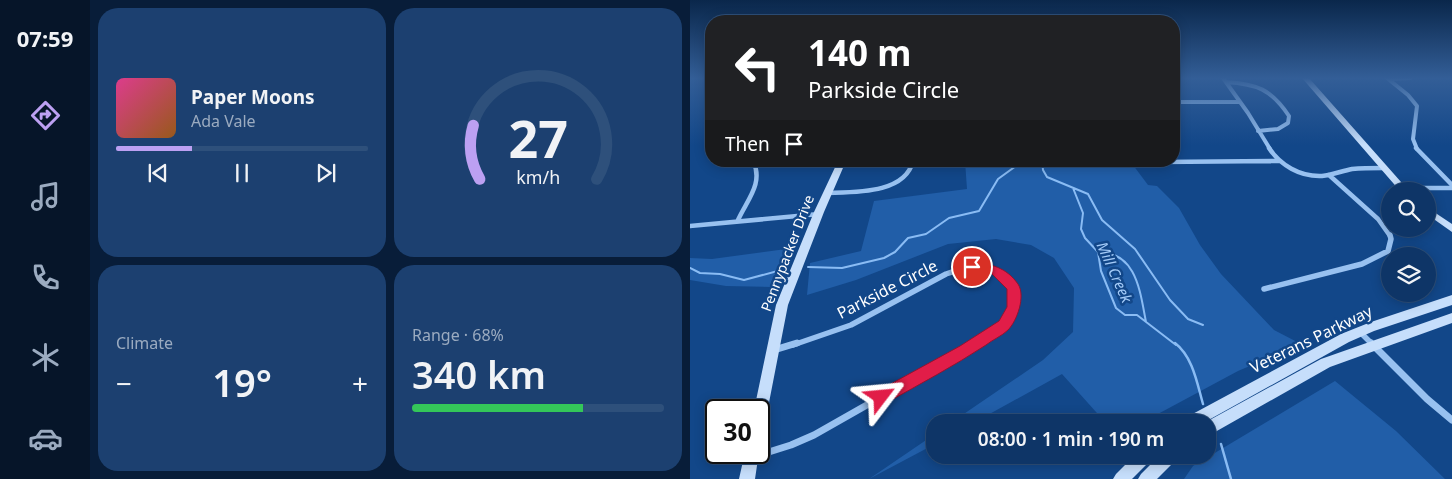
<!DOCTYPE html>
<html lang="en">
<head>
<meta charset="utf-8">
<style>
	:root { --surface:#0e3567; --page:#1c4070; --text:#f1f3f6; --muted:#9babc0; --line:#2e507b; --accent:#bca0f2 }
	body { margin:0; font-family:"Noto Sans",sans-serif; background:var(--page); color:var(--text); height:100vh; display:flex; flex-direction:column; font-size:19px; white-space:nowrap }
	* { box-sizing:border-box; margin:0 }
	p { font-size:16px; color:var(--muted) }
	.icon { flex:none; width:28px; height:28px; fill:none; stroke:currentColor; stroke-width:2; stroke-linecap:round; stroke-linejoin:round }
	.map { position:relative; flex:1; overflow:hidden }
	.side { display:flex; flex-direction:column; gap:8px; padding:8px; background:#081d39; width:600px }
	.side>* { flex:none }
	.banner { position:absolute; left:15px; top:15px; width:475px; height:152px; border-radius:20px; box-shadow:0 2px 12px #0003,0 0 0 1px var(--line); background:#202124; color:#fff; overflow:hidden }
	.controls { position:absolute; left:691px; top:182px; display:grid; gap:10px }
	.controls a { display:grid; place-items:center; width:55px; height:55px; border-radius:50%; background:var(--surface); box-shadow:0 2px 12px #0003,0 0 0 1px var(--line); font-size:25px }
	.speed { position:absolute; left:15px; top:399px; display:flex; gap:10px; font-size:25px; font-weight:700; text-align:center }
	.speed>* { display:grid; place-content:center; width:65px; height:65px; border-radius:50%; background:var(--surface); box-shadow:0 2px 12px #0003,0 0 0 1px var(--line); line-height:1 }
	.speed .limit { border:2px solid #111; border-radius:8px; background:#fff; color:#111 }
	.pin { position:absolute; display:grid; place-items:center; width:42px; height:42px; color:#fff; margin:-21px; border:2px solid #fff; border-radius:50%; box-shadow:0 1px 5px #0007 }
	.me { position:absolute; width:55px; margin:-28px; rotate:61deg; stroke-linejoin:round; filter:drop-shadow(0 0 4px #0008) }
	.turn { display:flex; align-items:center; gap:18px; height:105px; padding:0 20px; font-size:22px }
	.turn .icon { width:65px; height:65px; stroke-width:2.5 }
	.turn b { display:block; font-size:35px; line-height:42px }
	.then { display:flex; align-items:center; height:48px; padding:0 20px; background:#0003; gap:10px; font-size:19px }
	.big { font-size:38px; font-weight:600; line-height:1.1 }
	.side .widget { flex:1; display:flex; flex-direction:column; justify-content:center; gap:8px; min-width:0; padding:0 18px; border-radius:20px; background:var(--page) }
	.side .dial { align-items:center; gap:0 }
	.dial svg { height:130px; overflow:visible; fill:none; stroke:var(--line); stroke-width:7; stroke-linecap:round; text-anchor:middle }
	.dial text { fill:var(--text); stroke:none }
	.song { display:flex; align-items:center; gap:15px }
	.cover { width:60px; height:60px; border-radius:8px; background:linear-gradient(135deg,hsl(330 70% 55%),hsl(30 70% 35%)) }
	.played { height:5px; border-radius:2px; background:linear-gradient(90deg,var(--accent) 30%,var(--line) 30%) }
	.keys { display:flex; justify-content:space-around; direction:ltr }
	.heat { display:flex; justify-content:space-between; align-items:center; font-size:28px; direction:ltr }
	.charge { height:8px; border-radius:4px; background:linear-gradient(90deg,#34c759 68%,var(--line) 0) }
	.side .tiles { flex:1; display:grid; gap:8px; grid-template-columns:repeat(2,1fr) }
	.trip { position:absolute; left:236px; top:414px; width:290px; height:50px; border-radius:20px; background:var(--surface); box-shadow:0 2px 12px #0003,0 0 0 1px var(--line); font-weight:600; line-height:50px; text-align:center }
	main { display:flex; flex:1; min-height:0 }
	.menu { display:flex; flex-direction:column; width:90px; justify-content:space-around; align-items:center; background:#061529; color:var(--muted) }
	.menu .icon { width:35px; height:35px }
	.menu .selected { color:var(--accent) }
	.menu b { font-size:22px; color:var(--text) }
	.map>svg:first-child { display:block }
	.green { fill:#215ea8 }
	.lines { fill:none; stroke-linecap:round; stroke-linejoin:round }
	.stream-far1 { stroke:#8abcf4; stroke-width:2 }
	.stream { stroke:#8abcf4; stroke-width:2.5 }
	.street-far3 { stroke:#98c1f0; stroke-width:4 }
	.street-far2 { stroke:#98c1f0; stroke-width:4.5 }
	.street-far1 { stroke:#98c1f0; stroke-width:5.5 }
	.street { stroke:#98c1f0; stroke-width:7 }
	.secondary { fill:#c6defb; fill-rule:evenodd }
	.route { fill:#e11d48; stroke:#92132f }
	.labels { text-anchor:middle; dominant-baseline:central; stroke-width:5; stroke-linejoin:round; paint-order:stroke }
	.street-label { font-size:14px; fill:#fff; stroke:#124789 }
	.water-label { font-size:15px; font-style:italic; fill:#a4cbf8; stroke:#124789 }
	.near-street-label { font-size:16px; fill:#fff; stroke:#124789 }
</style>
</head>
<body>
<main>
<nav class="menu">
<b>07:59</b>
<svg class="icon selected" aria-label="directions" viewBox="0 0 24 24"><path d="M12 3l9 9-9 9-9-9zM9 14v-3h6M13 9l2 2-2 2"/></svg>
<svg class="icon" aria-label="music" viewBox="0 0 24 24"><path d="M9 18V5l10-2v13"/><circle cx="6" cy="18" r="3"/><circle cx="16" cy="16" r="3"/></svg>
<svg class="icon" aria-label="phone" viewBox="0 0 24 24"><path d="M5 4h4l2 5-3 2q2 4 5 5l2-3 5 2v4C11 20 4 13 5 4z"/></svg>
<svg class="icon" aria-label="climate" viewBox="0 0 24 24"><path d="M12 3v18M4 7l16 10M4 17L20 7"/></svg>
<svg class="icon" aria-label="car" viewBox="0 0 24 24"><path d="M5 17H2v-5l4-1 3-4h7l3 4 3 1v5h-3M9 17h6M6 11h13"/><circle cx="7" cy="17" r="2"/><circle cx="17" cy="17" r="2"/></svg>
</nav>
<section class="side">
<div class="tiles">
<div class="widget">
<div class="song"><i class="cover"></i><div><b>Paper Moons</b><p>Ada Vale</p></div></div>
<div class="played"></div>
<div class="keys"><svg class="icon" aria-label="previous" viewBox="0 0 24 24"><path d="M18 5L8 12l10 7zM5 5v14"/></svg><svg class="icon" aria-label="pause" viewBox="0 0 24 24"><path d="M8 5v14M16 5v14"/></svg><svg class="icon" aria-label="next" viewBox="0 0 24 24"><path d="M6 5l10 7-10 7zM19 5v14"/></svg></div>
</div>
<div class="widget dial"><svg viewBox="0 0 100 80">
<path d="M14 69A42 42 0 1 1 86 69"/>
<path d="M14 69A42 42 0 0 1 10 36" stroke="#bca0f2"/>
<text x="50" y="56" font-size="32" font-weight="700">27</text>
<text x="50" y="72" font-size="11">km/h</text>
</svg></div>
<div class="widget"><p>Climate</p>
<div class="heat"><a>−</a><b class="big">19°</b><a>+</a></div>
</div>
<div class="widget"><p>Range · 68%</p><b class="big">340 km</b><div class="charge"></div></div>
</div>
</section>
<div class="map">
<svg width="762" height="479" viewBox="0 0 762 479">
	<rect width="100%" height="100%" fill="#124789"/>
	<!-- green -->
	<path class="green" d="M275 161H440L458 185 467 186 489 208 510 245 531 274 584 330 611 344 548 371 466 415 457 422H415L372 374 285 422H262L353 360 383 332 384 288 364 258 341 245 306 239 258 244 166 280 117 295 120 263 171 251 184 201 277 189Z
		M96 249 82 287 36 286 0 280V258L22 259Z
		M645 381 706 431 755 479H494L503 466Z
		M245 434V444L179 479Z"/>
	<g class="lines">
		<!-- stream-far1 -->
		<path class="stream-far1" d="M352 161 353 170 357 177 398 194 412 220 445 249 480 300 498 319 513 325
			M383 188 393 213 391 229 395 238 408 252 411 271 426 308 435 315H447L486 345
			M408 252C447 252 450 292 456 322
			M118 267 152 268 194 258 205 252 218 238 236 234 259 218 289 211 308 179 333 161
			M0 268 10 273 30 274 54 280 95 269"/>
		<!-- stream -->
		<path class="stream" d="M485 343C503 357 507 383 513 404
			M531 444 541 479"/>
		<!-- street-far3 -->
		<path class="street-far3" d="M533 78 558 113 580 149
			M697 78 718 95 727 106 723 139 727 149
			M699 79 721 78
			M536 82C567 84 581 89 599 116L598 123 588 129 568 131
			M484 102H550"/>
		<!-- street-far2 -->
		<path class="street-far2" d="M579 148C590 165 610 177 632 176 642 175 652 171 662 169 673 168 684 168 694 168
			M726 148 762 185
			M471 162 589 161
			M639 175 688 219 700 236
			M711 188H762
			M137 193C165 192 215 194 223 161
			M48 220C57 200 74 183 63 161
			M0 226 129 214"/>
		<!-- street-far1 -->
		<path class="street-far1" d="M574 289 672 264 698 251 701 239 700 235
			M670 332 683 345
			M103 345 161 325 256 274C285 264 302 263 324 288V308L313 326 284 345"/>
		<!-- street -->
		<path class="street" d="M681 343 737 399 762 420
			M84 350 107 343
			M63 457 101 445 124 435 286 343"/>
		<!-- secondary -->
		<path class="secondary" d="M612 78H619L719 191H710Z
			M148 161H156L134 212 98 305 76 418 74 423 69 425V410H64L86 305 124 212Z
			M738 208 762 224V232L738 215Z
			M762 295V305L684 331 659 342 515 422H495L497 417 651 334 681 322Z
			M762 313V323L640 367 518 436V422H516L631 359Z
			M69 450V452L65 479H49L55 452H69Z
			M445 455H463L461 460 442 479H423L426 474Z
			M470 455H488L486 460 467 479H448L451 474Z"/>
	</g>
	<!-- sky -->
	<linearGradient id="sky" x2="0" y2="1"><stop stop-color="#0a274b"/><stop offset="0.54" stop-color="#335e97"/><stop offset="1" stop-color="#335e97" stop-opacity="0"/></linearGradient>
	<rect width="762" height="145" fill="url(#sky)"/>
	<!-- route -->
	<path class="route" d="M282 262C301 264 316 267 328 284 336 296 327 321 318 330 312 336 302 340 296 345 264 366 230 384 196 403L191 405 186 403 183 397 186 392 270 346 309 321 317 307V289L301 273 278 270 276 267 278 264Z"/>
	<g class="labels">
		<!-- street labels -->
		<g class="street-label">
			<text transform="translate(97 253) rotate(-69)">Pennypacker Drive</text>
		</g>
		<!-- water labels -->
		<g class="water-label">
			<text transform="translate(425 272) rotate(66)">Mill Creek</text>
		</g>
		<!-- near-street labels -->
		<g class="near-street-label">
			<text transform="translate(197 289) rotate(-27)">Parkside Circle</text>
			<text transform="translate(621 339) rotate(-26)">Veterans Parkway</text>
		</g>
	</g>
</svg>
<div class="controls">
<a><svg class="icon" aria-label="search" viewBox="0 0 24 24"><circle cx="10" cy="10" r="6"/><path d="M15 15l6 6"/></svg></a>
<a><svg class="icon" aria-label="layers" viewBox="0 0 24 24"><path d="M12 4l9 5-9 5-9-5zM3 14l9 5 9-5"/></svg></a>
</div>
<div class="speed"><div class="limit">30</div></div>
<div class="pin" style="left:282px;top:267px;background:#d93025"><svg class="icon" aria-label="arrive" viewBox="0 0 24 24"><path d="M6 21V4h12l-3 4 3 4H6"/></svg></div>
<svg class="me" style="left:191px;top:397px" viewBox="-20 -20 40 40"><path d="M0-17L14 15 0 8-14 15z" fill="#e11d48" stroke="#fff" stroke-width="4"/></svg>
<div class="trip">08:00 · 1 min · 190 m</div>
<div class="banner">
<div class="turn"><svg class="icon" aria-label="left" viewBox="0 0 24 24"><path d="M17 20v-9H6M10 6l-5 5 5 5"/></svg><div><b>140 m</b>Parkside Circle</div></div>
<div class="then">Then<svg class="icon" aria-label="arrive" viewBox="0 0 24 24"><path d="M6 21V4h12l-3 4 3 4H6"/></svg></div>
</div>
</div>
</main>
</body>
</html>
